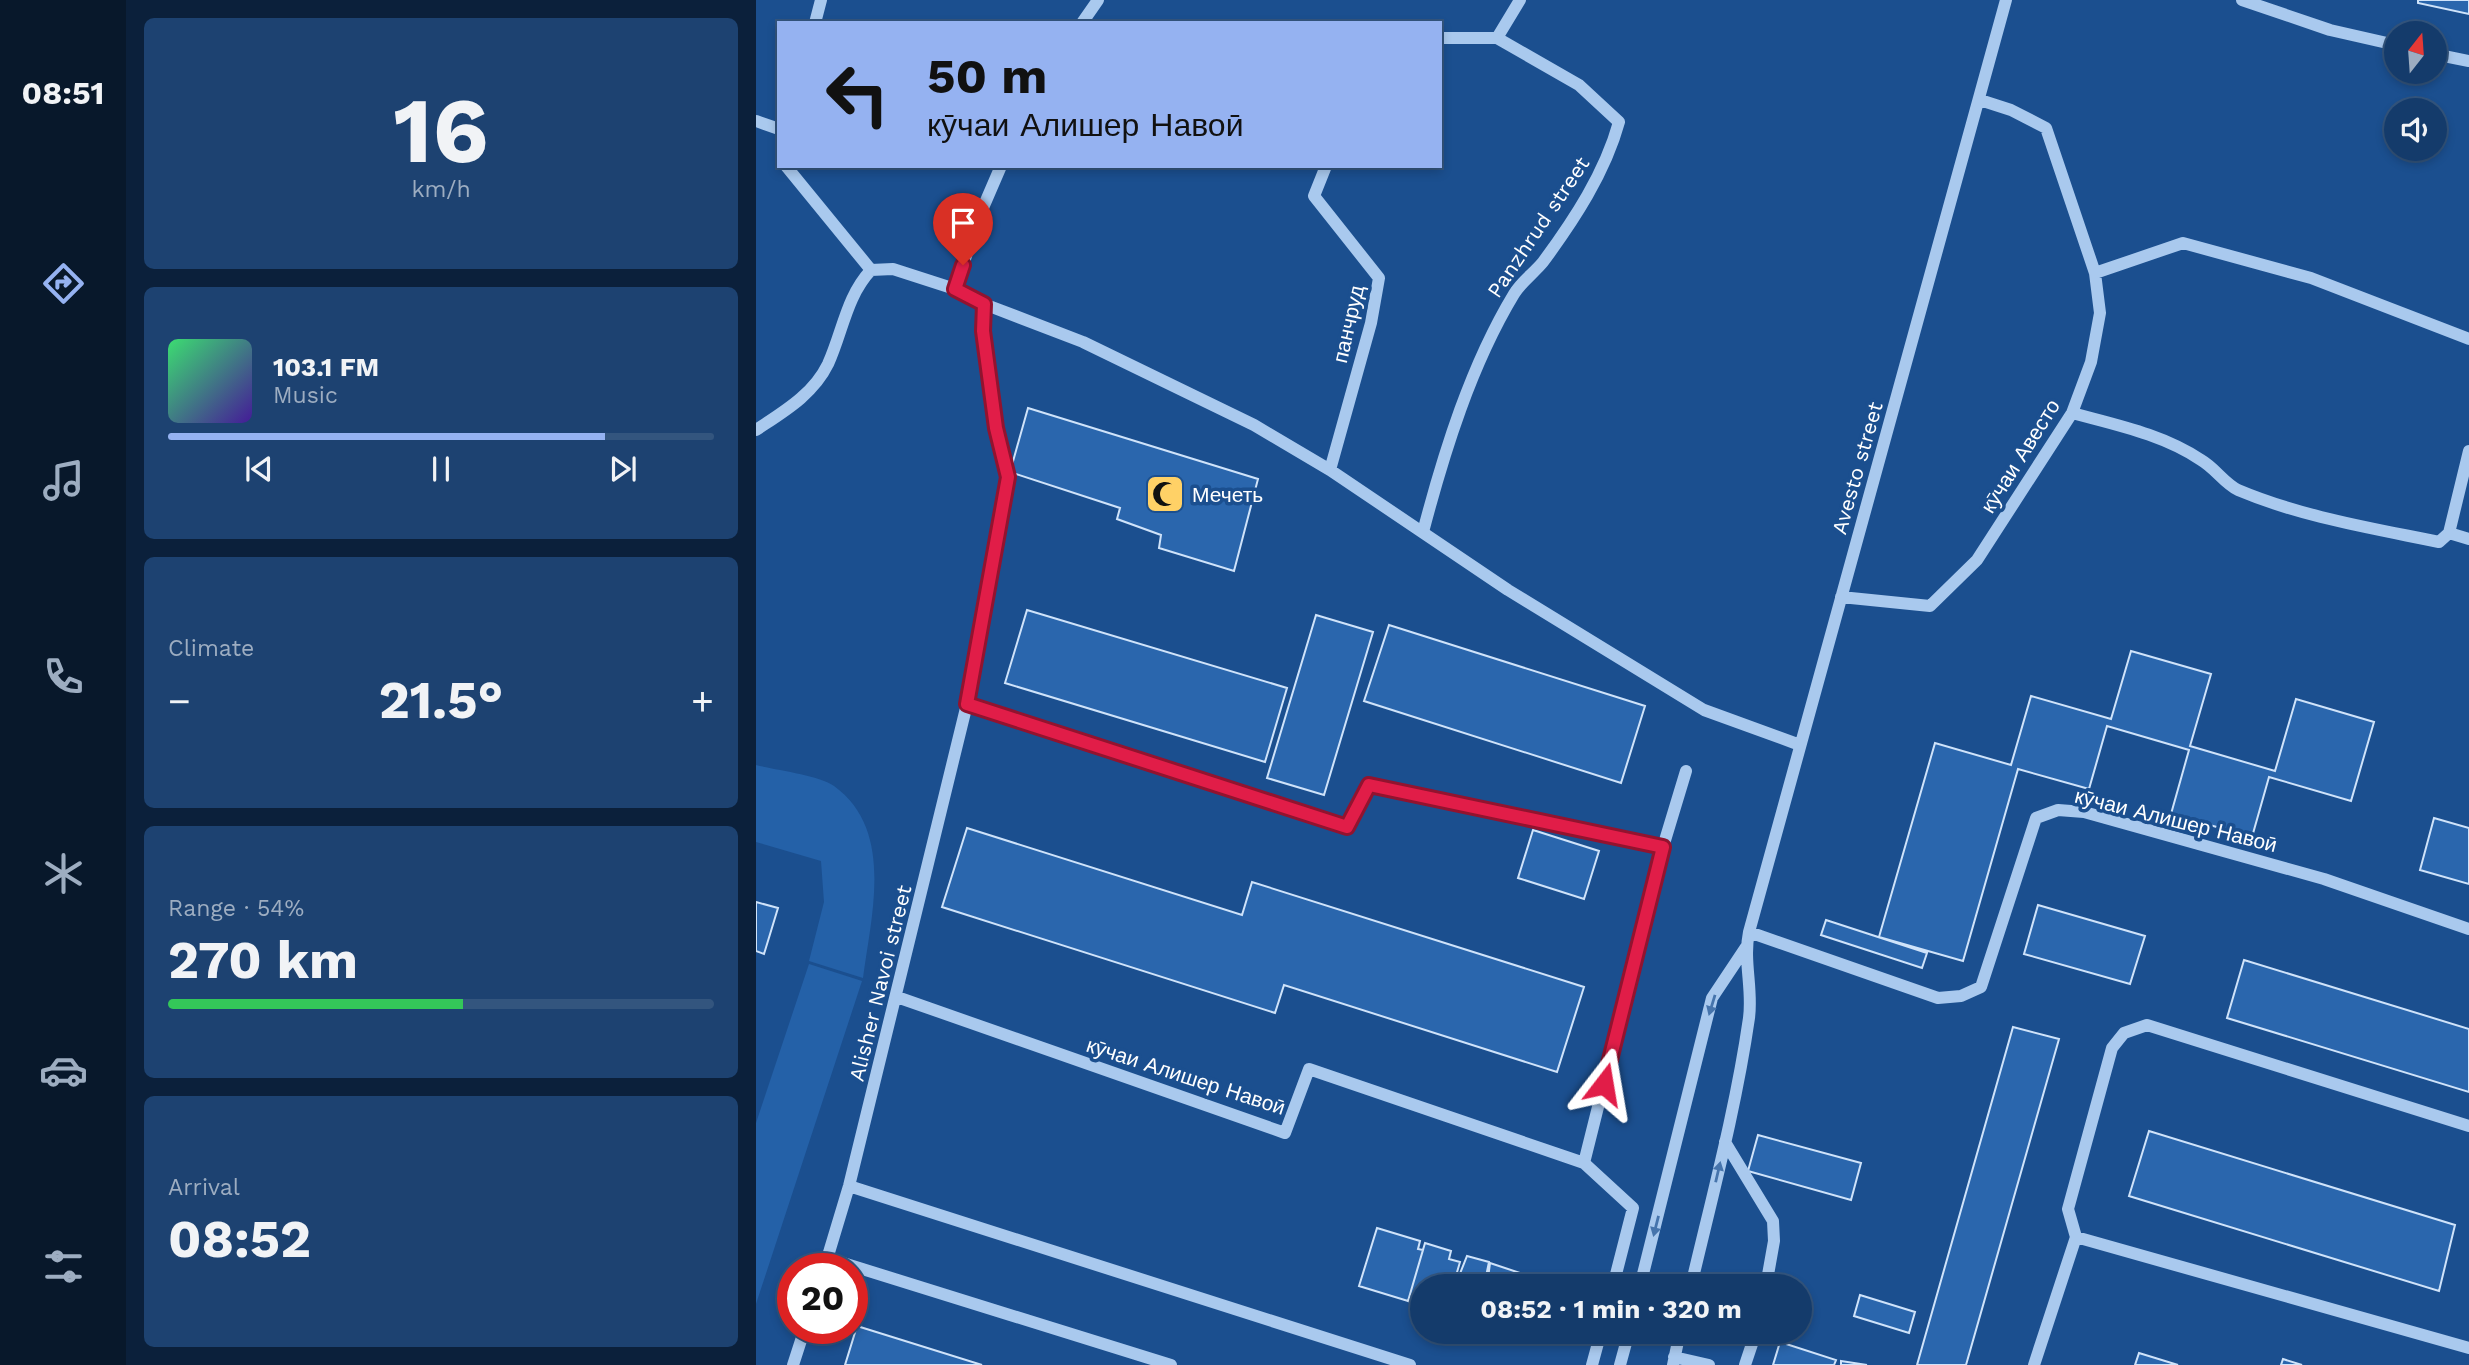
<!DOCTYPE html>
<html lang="en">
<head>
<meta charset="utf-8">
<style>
	:root { --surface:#143b6b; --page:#1d4271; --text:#f1f3f6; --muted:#9dadc1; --line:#33557e; --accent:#95b2f1 }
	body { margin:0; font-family:"Work Sans",sans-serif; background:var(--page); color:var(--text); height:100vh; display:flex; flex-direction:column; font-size:26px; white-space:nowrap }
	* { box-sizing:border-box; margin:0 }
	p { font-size:23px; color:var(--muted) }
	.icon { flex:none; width:38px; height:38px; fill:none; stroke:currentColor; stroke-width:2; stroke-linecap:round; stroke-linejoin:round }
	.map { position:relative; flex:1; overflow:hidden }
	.sheet { display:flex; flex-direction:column; gap:18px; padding:18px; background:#0b203b; width:630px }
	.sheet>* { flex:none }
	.hud { position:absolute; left:21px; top:21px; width:665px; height:147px; border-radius:0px; box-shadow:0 4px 10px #0003,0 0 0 2px var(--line); background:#95b2f1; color:#111; overflow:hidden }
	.needle { width:46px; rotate:17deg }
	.tools { position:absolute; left:1628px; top:21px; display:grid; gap:14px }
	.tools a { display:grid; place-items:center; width:63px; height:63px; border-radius:50%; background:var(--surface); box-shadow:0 4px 10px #0003,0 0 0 2px var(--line); font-size:35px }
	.speed { position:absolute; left:21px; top:1253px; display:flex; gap:14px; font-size:35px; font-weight:700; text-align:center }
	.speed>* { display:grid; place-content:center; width:91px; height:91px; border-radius:50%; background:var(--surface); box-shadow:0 4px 10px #0003,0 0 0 2px var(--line); line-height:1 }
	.speed .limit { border:10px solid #d22; background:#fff; color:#111 }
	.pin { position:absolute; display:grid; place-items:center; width:60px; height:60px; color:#fff; margin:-72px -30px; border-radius:50% 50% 50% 0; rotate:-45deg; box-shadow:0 0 7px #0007 }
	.pin .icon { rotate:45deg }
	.me { position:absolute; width:77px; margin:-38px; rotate:14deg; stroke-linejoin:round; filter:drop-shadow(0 0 5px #0008) }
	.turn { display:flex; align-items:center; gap:24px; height:147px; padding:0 35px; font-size:32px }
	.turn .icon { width:91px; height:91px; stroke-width:2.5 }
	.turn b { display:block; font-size:49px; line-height:60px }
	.big { font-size:52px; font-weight:700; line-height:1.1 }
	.sheet .widget { flex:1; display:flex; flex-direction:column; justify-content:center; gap:10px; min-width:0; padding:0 24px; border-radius:10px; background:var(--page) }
	.sheet .dial { align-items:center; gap:0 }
	.dial b { font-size:91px; line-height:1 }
	.song { display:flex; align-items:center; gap:21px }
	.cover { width:84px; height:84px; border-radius:10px; background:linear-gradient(135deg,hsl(140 70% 55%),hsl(260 70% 35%)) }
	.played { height:7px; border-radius:4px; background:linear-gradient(90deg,var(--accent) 80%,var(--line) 80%) }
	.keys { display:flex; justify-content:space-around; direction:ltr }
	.heat { display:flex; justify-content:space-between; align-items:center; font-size:38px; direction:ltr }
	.charge { height:10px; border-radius:5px; background:linear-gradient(90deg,#34c759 54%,var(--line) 0) }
	.trip { position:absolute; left:654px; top:1274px; width:402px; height:70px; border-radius:35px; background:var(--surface); box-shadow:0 4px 10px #0003,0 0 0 2px var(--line); font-weight:700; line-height:70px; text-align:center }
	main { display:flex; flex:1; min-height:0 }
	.dock { display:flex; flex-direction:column; width:126px; justify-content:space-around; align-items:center; background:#08182b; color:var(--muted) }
	.dock .icon { width:49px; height:49px }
	.dock .on { color:var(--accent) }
	.dock b { font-size:32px; color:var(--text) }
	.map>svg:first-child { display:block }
	.green { fill:#2461a8 }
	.building { fill:#2a66ad; stroke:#cfe3fa; stroke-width:2 }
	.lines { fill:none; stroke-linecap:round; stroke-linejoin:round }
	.minor { stroke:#a9c9ee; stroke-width:12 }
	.oneway { fill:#4674ac }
	.route-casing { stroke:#92132f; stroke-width:18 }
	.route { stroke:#e11d48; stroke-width:12 }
	.labels { text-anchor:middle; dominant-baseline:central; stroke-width:7; stroke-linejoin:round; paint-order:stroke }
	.street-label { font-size:21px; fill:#fff; stroke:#1b4f8f }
	.poi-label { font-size:21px; fill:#fff; stroke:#1b4f8f; text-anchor:start }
</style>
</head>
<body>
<main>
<nav class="dock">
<b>08:51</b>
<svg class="icon on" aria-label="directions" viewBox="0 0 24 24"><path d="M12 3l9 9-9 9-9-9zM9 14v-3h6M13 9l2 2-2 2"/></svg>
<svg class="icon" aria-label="music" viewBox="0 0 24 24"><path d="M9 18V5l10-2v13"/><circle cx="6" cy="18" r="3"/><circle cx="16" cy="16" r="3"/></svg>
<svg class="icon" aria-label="phone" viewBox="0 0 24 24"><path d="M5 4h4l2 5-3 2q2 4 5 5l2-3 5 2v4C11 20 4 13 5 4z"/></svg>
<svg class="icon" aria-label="climate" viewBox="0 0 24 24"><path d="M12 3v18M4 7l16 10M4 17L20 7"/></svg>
<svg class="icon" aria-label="car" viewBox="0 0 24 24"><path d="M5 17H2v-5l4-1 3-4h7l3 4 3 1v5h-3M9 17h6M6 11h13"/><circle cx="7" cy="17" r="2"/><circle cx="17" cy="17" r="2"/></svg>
<svg class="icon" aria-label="filters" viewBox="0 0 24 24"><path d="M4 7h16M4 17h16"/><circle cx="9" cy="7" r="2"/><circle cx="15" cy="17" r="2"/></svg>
</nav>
<section class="sheet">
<div class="widget dial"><b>16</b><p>km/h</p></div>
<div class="widget">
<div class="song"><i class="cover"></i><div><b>103.1 FM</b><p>Music</p></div></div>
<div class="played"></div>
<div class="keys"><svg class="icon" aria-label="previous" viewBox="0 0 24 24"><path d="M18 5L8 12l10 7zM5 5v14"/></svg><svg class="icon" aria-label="pause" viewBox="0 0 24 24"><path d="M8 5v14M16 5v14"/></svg><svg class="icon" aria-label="next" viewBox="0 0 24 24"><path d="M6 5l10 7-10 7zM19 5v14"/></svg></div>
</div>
<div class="widget"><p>Climate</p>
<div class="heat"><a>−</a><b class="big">21.5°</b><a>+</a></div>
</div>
<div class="widget"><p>Range · 54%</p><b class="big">270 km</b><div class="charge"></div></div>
<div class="widget"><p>Arrival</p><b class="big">08:52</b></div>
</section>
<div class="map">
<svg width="1713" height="1365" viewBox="0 0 1713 1365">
	<rect width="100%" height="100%" fill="#1b4f8f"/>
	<!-- green -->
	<path class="green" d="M0 765C19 770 63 775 78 786 139 830 115 916 107 978L53 961 68 902 65 861 0 842Z
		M53 964 106 981 0 1304V1123Z"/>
	<!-- building -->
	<path class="building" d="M1662 0H1713V14L1662 3Z
		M272 408 502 479 478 571 403 548 405 535 361 519 364 508 254 472Z
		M271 610 531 688 509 762 249 683Z
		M560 615 617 632 568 795 511 778Z
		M633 625 889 706 865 783 608 701Z
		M1375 651 1455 674 1434 746 1519 771 1540 699 1618 722 1595 801 1513 777 1496 837 1415 814 1433 750 1351 726 1333 789 1262 769 1207 961 1123 937 1179 743 1255 765 1275 696 1355 719Z
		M1678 818 1713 828V884L1664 870Z
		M211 828 486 915 496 882 828 987 801 1072 528 985 519 1013 186 907Z
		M777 830 843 851 828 899 762 878Z
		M0 902 22 908 8 954 0 951Z
		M1282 905 1389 936 1374 984 1268 954Z
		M1070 920 1171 953 1166 968 1065 935Z
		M1488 960 1713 1029V1092L1471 1018Z
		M1257 1027 1303 1039 1210 1365H1161Z
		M1393 1131 1699 1225 1683 1291 1373 1196Z
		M1002 1135 1105 1163 1095 1200 992 1171Z
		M621 1228 664 1241 662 1249 667 1250 652 1301 603 1286Z
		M669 1243 695 1251 693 1259 704 1262 697 1286H667V1306L652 1301Z
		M711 1256 733 1262 728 1286H699Z
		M734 1263 764 1273V1279L779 1284 781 1278 805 1286H731Z
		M1104 1295 1159 1312 1153 1333 1098 1316Z
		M101 1326 226 1365H89Z
		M757 1332H797L793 1343Z
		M1024 1342 1080 1360 1078 1365H1017Z
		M1383 1353 1422 1365H1379Z
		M1527 1359 1546 1365H1525Z
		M1085 1361 1111 1365H1085Z"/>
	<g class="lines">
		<!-- minor -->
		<path class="minor" d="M1486 0 1574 30 1640 45
			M59 23 65 0
			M326 23 342 0
			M684 38H741L764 0
			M1678 54 1713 61
			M0 121 23 129
			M30 166 115 270
			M570 166 558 196 623 278 615 323 574 470
			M1339 273 1427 243 1555 278 1713 339
			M199 289 223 217 245 166
			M1316 413C1360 425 1406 434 1445 460 1459 468 1468 483 1482 490 1546 517 1615 528 1683 542L1693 533
			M0 430C27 412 57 395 72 364 87 331 90 297 115 270L137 269 199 289 228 304 327 342 498 425 574 470 752 590 948 710 1044 745
			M1713 451 1693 533 1713 539
			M667 532C688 452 715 365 758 294 765 282 778 273 787 262 818 220 849 173 863 122L823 85 741 38
			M1085 597 1174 606 1221 560 1316 413 1335 362 1344 313 1339 273 1290 128 1255 110 1224 100
			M211 704 591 827 613 785 907 847
			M993 932 1182 998 1205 996 1225 987 1280 818 1302 810 1328 812 1568 879 1713 929
			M141 997 529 1133 553 1069 828 1163
			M969 1142 1017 1221 1018 1241 1010 1286
			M93 1186 654 1365
			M1320 1237 1312 1209 1356 1048 1368 1033 1391 1025 1713 1126
			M71 1258 415 1365
			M68 1269 93 1186 211 704 252 477 240 428 227 331 228 304
			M857 1286 877 1208 828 1163 907 847 930 771
			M884 1286 956 998 990 947
			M935 1286C956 1197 980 1108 993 1018 997 989 987 961 993 932L1250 0
			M918 1357 953 1365
			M37 1365 49 1328
			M836 1365 845 1332
			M864 1365 873 1332
			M917 1365 924 1332
			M989 1365 1000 1332
			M1278 1365 1320 1237 1713 1348"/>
	</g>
	<!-- one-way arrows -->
	<defs><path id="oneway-solid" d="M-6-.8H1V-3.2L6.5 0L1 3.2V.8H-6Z" transform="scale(1.75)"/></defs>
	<g class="oneway">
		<use href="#oneway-solid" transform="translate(956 1005) rotate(107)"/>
		<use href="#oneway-solid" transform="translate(962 1172) rotate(-77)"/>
		<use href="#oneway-solid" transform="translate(900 1226) rotate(104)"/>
	</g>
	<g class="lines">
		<defs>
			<path id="route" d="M207 265 199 289 228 304 227 331 240 428 252 477 211 704 591 827 613 785 907 847 848 1084"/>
		</defs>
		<!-- route casing -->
		<use href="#route" class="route-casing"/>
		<!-- route -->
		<use href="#route" class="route"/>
	</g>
	<!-- icons -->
	<defs>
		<symbol id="mosque-square" viewBox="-11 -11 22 22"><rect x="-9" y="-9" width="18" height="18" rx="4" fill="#ffd166" stroke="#1b4f8f"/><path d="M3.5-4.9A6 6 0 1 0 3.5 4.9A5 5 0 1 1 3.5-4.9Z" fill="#111"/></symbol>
	</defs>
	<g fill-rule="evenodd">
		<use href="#mosque-square" x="387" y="472" width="44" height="44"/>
	</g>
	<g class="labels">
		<!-- street labels -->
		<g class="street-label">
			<text transform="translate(782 227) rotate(-56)">Panzhrud street</text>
			<text transform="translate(592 324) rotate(-77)">панчруд</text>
			<text transform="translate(1264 456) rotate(-58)">кӯчаи Авесто</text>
			<text transform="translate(1101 468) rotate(-74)">Avesto street</text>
			<text transform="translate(1420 820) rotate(14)">кӯчаи Алишер Навоӣ</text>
			<text transform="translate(124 983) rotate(-76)">Alisher Navoi street</text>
			<text transform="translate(430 1076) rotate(18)">кӯчаи Алишер Навоӣ</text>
		</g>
		<!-- poi labels -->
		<g class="poi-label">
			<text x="436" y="494">Мечеть</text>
		</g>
	</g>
</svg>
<div class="tools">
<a><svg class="needle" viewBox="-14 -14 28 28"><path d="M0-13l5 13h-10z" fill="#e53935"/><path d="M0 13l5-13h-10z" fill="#9dadc1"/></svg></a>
<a><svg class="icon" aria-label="sound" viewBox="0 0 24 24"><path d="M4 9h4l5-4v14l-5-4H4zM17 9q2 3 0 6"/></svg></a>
</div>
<div class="speed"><div class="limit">20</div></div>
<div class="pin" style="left:207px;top:265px;background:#d93025"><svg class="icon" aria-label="arrive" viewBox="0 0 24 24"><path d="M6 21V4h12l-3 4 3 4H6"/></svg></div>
<svg class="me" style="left:848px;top:1084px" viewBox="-20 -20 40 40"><path d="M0-17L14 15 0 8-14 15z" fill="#e11d48" stroke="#fff" stroke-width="4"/></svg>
<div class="trip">08:52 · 1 min · 320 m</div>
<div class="hud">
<div class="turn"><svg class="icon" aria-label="left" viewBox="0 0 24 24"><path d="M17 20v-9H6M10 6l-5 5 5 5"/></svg><div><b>50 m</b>кӯчаи Алишер Навоӣ</div></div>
</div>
</div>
</main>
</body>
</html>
